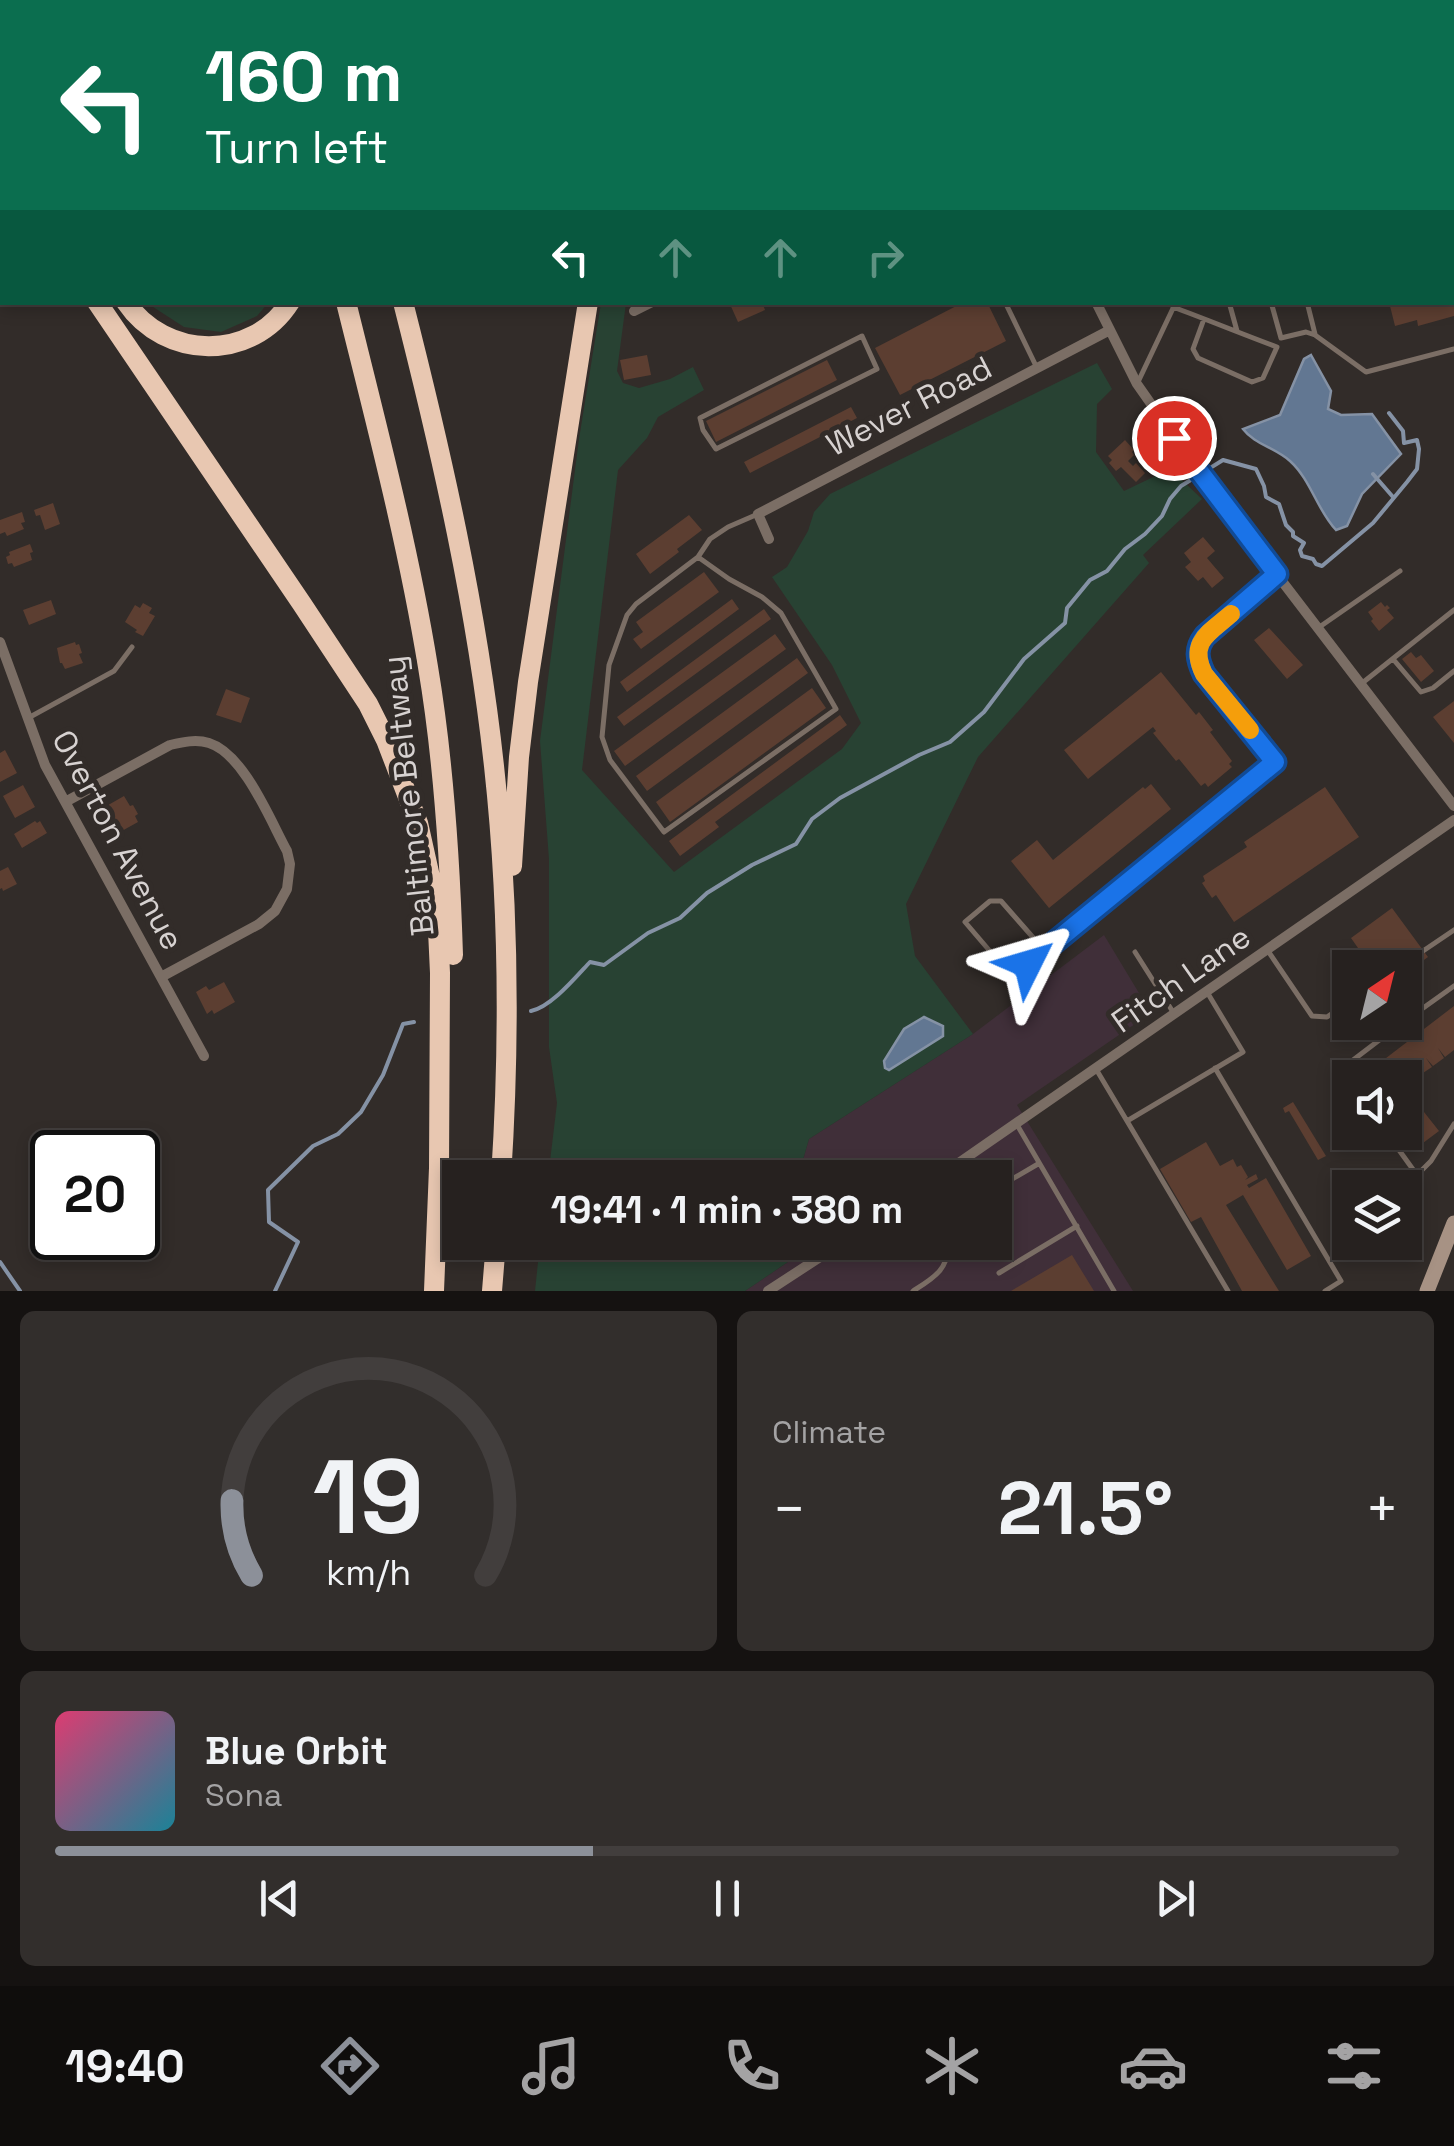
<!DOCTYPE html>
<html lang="en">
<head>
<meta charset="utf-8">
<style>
	:root { --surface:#26211f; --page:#322e2c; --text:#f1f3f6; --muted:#a4a3a4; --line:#423e3d; --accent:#8c9099 }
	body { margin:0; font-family:"Space Grotesk",sans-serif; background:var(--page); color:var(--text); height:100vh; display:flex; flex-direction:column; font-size:38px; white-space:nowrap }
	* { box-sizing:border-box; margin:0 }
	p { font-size:32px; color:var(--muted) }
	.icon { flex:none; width:55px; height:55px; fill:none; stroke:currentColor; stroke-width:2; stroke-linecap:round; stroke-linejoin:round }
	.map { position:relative; height:1291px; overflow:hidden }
	.details { display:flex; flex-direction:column; gap:20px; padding:20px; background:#151211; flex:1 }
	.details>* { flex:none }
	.banner { position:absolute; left:0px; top:0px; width:1455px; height:305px; box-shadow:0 5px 15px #0003,0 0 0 2px var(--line); background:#0b6e4f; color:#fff; overflow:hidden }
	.needle { width:65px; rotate:35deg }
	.fabs { position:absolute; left:1332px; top:950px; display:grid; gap:20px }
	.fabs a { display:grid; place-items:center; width:90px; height:90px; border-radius:0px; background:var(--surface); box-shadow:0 5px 15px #0003,0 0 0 2px var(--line); font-size:50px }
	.speed { position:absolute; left:30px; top:1130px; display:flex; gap:20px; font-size:50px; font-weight:700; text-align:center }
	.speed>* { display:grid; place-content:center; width:130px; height:130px; border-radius:50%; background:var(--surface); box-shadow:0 5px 15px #0003,0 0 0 2px var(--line); line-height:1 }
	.speed .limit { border:5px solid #111; border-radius:15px; background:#fff; color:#111 }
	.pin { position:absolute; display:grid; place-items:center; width:85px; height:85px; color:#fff; margin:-42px; border:5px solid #fff; border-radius:50%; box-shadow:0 2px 10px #0007 }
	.me { position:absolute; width:110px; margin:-55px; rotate:50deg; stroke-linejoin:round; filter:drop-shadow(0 0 8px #0008) }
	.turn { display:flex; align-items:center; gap:35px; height:210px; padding:0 40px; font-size:45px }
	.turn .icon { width:130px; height:130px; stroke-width:2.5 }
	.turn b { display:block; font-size:70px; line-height:85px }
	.lanes { display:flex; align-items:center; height:95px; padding:0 40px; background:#0003; justify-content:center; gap:50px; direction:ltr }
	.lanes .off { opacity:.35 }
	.big { font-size:75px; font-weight:700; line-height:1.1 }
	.details .card { flex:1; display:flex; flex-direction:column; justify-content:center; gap:15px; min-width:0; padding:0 35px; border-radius:15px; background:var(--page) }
	.details .dial { align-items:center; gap:0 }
	.dial svg { height:260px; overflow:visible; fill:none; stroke:var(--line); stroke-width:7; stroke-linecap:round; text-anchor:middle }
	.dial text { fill:var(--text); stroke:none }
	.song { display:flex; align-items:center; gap:30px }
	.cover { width:120px; height:120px; border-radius:15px; background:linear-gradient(135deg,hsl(340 70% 55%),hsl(190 70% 35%)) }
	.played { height:10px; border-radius:5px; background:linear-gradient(90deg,var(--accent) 40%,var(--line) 40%) }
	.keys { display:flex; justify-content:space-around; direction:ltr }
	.heat { display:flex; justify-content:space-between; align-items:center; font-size:55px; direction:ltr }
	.details .tiles { flex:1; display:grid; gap:20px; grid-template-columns:1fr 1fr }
	.card:last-child { grid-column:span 2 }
	.trip { position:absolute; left:442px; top:1160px; width:570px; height:100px; border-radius:0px; background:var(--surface); box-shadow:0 5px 15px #0003,0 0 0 2px var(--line); font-weight:700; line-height:100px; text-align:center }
	.tabs { display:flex; height:160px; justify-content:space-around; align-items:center; background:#0f0d0c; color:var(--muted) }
	.tabs .icon { width:70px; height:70px }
	.tabs .selected { color:var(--accent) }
	.tabs b { font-size:45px; color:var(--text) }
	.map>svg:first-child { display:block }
	.industrial { fill:#402f39 }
	.green { fill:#284233 }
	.water { fill:#627792; stroke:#8592a5; stroke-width:2.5 }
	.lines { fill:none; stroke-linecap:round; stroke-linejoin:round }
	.stream { stroke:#8592a5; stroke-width:4 }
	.building { fill:#5c3e31 }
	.service { stroke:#7b6e65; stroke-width:5 }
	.minor { stroke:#7b6e65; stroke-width:10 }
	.secondary { stroke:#a79284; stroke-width:15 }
	.primary { stroke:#c9ae9b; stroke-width:18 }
	.trunk { stroke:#d8baa6; stroke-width:18 }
	.motorway { stroke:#e8c7b1; stroke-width:20 }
	.route-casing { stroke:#114b97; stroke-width:25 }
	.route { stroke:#1a73e8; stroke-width:18 }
	.slow { stroke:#f59e0b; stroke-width:18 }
	.labels { text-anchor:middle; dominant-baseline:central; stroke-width:10; stroke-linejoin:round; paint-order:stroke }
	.street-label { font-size:32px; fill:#d7d2d1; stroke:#322c29 }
</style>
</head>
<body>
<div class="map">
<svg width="1454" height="1291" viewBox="0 0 1454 1291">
	<rect width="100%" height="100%" fill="#322c29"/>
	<!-- industrial -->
	<path class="industrial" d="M1104 935 1151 1013 1017 1105 1133 1291H745L816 1243 995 1242V1178L798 1177 809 1139 973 1034Z"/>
	<!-- green -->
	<path class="green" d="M147 303H268L257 316 221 332 184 327Z
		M601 303H626L617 371 623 383 639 388 670 379 693 367 704 390 658 417 647 438 618 470 582 770 674 872 842 749 861 723 832 665 772 577 787 567 808 531 814 512 830 494 1097 363 1112 389 1097 404 1096 452 1124 491 1170 469 1202 499 1143 555 1149 563 978 757 906 904 915 956 973 1034 809 1139 798 1177 548 1178 557 1103 549 1047V859L540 741 579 439Z
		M540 1243V1242L816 1243 745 1291H535Z"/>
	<!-- water -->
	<path class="water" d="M1311 355 1331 391 1328 409 1341 415 1372 414 1401 454 1362 494 1347 526 1336 530C1317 510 1311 480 1290 461 1276 448 1254 444 1243 429L1280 415 1304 359Z
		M924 1017 943 1026V1036L889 1070 885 1068 884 1061 904 1029Z"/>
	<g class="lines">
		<!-- stream -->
		<path class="stream" d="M1373 474 1393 497
			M531 1011C551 1007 575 978 590 962L604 965 648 933 680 918 707 893 752 865 796 844 812 819 840 798 919 755 950 742 984 712 1024 659 1065 623 1067 608 1090 580 1107 571 1125 549 1145 534 1162 516 1170 499 1181 486 1223 460 1256 469 1264 486 1266 497 1279 504 1286 525 1293 532V536L1304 543 1300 550 1302 556 1313 559 1316 564 1322 566 1373 523 1407 482 1417 469 1419 449 1417 440 1404 443 1403 431 1389 413
			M0 1262 20 1291
			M275 1291 298 1242 269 1222 268 1190 313 1146 338 1134 361 1112 383 1075 403 1024 414 1022"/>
	</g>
	<!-- building -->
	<path class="building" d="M729 302H762L765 310 738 322Z
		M964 302H987L1006 341 900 395 875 348Z
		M1389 302H1454V316L1418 326 1417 320 1395 326Z
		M647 355 651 375 624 380 620 360Z
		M827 360 837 380 716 442 706 421Z
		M851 407 857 418 750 473 744 462Z
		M1125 440 1134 450 1132 452 1134 455 1128 461 1133 466 1136 463 1145 473 1136 482 1121 467 1116 471 1109 463 1112 460 1108 456Z
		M53 503 60 524 45 530 40 515 36 516 34 510Z
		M22 512 25 522 21 523 24 529 7 536 5 532 0 534V520Z
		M689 515 702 530 677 549 679 552 650 574 636 554Z
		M1203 537 1215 551 1207 558 1224 578 1212 588 1203 577 1198 581 1185 567 1191 562 1184 553Z
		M30 544 33 552 30 553 32 560 14 567 12 563 8 564 6 557 10 555 9 552Z
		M704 572 719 592 641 649 633 639 643 632 636 622Z
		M732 599 739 609 627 692 620 682Z
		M51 600 56 614 29 625 23 610Z
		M1381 602 1385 607 1387 605 1390 608 1387 610 1394 618 1379 631 1371 621 1373 619 1368 612Z
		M143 603 152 608 149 613 155 616 143 636 135 632 137 630 125 622 135 605 140 608Z
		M764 609 771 619 624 726 617 717Z
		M1269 628 1303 665 1287 679 1254 640Z
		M775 634 786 649 625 766 614 751Z
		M75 642 76 645 79 644 82 653 79 654 83 663 65 669 62 663H60L57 648Z
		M1411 652 1416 658 1421 655 1434 671 1421 682 1402 659Z
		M797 658 808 673 647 791 636 776Z
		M1161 672 1196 715 1199 712 1213 730 1210 732 1232 761 1229 764 1232 767 1208 787 1205 783 1201 786 1179 759 1176 761 1153 733 1156 731 1153 727 1088 779 1064 750Z
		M812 688 826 708 670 822 656 802Z
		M226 689 250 698 241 723 216 715Z
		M1454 701V743L1433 717Z
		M840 715 847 725 715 822 719 827 680 856 669 841Z
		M5 750 17 773 0 782V753Z
		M1151 784 1171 809 1049 908 1011 861 1037 840 1053 860 1143 787 1145 789Z
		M23 785 35 807 15 818 3 796Z
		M1325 787 1359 837 1234 922 1216 895 1212 898 1202 883 1205 881 1203 876 1247 847 1244 842Z
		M124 796 130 806 133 805 138 814 135 816 138 822 120 832 117 825 115 826 112 817 109 819 103 808Z
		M35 821 37 823 40 821 47 833 22 848 14 834Z
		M8 867 17 884 3 891 2 888 0 889V871Z
		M1392 908 1428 957 1405 974V968H1372L1351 938Z
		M224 982 235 1002 214 1014 212 1010 207 1014 196 992 206 986 209 990Z
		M1454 1006V1050L1445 1057 1438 1048 1444 1058 1433 1066 1426 1058 1432 1067 1405 1085V1078H1360Z
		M1293 1102 1326 1156 1318 1160 1289 1111 1285 1113 1283 1108Z
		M1424 1112 1439 1131 1411 1152 1396 1132H1405V1126Z
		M1206 1142 1220 1166 1233 1159 1237 1167 1241 1165 1248 1177 1245 1180 1256 1174 1258 1179 1247 1185 1249 1188 1266 1178 1311 1256 1287 1270 1243 1195 1226 1205 1279 1291H1242L1201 1217 1191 1222 1160 1169Z
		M1072 1255 1094 1291H1011Z"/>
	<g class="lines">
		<!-- service -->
		<path class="service" d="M1306 2 1307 0
			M1452 165 1454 164
			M1005 302 1037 368
			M1229 302 1237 331
			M1271 302 1281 338
			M1307 302 1315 334
			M1173 307C1208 320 1242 334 1277 347L1263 378 1252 382 1198 358 1193 349 1204 319
			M862 336 877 369 716 449 703 430 700 418Z
			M1281 338 1306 332 1315 335 1366 372 1454 349
			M1138 382 1176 302
			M698 557 729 579 762 597 781 613 836 709 664 832 610 760 602 737 609 665 627 615 636 604 698 557 710 539 728 527 758 514
			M1318 628 1400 571
			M1393 659 1421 692 1433 688 1454 671
			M1361 684 1454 610
			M30 717 114 671 132 647
			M1044 950 1001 901H990L965 922 1012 977 1275 761 1204 674 1197 652 1199 644 1205 636 1275 576
			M1268 951 1312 1016 1327 1017 1350 1001
			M1423 951 1454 930
			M1135 952 1173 1012
			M1405 1021 1454 986
			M1215 1068 1341 1281 1325 1291
			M1096 1069 1127 1121 1243 1052 1207 992
			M1350 1084 1340 1070 1403 1022
			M1127 1121 1228 1291
			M1016 1123 1114 1291
			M1386 1132 1417 1175 1431 1161 1454 1124
			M995 1189 1038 1164
			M999 1273 1077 1226
			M913 1291C932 1279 952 1268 946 1242"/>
		<!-- minor -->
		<path class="minor" d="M959 0 960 2
			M1096 302 1137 384 1203 478 1454 806
			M634 311 652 302
			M769 539 758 514 1108 331
			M0 642 45 765 204 1056
			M67 801 170 745C183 742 196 739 209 743 244 754 270 820 287 851L290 864 287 889 275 911 259 924 161 977
			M937 1178 1454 820
			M768 1291 843 1242"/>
		<!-- secondary -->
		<path class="secondary" d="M1427 1291 1454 1223"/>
		<!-- primary -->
		<path class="primary" d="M0 77H2
			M0 99H2"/>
		<!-- trunk -->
		<path class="trunk" d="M382 2 392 0"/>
		<!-- motorway -->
		<path class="motorway" d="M269 0 270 2
			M325 0 326 2
			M545 0 550 2
			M673 2 674 0
			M0 15 2 17
			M0 183 2 185
			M97 302 302 604 368 704 386 740 418 823 430 877 438 930 440 973 439 1168 434 1291
			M126 302C165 360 252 362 290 302
			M346 302C376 423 408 544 428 667 444 762 450 859 453 955
			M403 302C442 455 477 609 494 766 509 903 510 1040 501 1178
			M512 866 519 757 528 682 588 302
			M492 1291 496 1242"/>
	</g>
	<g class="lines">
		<defs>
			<path id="route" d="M1028 964 1275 762 1204 674C1197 659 1195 649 1205 636L1277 574 1174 438"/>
		</defs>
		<!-- route casing -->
		<use href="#route" class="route-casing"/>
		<!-- route -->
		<use href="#route" class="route"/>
		<!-- slow -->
		<path class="slow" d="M1231 614C1209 633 1188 642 1204 674L1250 730"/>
	</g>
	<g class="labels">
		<!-- street labels -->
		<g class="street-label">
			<text transform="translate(909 406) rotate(-27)">Wever Road</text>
			<text transform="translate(408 796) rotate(-96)">Baltimore Beltway</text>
			<text transform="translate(118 840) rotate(62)">Overton Avenue</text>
			<text transform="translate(1181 979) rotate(-35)">Fitch Lane</text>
		</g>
	</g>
</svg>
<div class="fabs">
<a><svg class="needle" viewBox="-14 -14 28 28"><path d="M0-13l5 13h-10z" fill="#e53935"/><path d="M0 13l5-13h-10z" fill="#a4a3a4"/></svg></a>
<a><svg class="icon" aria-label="sound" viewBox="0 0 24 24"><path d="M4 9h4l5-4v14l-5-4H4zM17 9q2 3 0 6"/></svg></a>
<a><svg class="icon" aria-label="layers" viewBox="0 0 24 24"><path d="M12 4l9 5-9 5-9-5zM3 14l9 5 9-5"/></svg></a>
</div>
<div class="speed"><div class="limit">20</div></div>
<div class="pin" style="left:1174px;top:438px;background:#d93025"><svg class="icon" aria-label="arrive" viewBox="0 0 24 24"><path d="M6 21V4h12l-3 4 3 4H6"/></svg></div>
<svg class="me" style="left:1028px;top:964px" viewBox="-20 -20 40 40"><path d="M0-17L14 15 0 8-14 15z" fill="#1a73e8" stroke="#fff" stroke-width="4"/></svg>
<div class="trip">19:41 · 1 min · 380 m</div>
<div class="banner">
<div class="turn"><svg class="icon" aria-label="left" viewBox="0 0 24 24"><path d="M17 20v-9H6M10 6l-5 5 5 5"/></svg><div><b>160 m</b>Turn left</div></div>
<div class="lanes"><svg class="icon" aria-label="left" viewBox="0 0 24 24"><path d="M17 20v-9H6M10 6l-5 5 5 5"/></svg><svg class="icon off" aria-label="ahead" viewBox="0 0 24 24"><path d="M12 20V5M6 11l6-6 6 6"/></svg><svg class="icon off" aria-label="ahead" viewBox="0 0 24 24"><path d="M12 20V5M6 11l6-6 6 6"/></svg><svg class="icon off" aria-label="right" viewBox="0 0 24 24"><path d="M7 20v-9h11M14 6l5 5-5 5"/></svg></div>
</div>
</div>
<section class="details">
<div class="tiles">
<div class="card dial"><svg viewBox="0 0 100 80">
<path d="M14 69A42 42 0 1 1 86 69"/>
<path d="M14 69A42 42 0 0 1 8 46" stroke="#8c9099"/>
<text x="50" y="56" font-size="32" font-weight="700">19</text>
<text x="50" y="72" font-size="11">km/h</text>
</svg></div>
<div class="card"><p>Climate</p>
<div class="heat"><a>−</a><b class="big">21.5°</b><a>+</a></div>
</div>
<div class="card">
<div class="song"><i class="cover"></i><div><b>Blue Orbit</b><p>Sona</p></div></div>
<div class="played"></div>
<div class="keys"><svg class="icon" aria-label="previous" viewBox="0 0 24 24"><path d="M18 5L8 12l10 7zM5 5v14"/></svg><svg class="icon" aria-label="pause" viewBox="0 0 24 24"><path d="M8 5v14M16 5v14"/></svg><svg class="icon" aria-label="next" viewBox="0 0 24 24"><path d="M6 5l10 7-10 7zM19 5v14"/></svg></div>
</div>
</div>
</section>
<nav class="tabs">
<b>19:40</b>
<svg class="icon selected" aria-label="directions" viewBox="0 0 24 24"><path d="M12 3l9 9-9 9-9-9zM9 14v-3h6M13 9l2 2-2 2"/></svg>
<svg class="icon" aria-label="music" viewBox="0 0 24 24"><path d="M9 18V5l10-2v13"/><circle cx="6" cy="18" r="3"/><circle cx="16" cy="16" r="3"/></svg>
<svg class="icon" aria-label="phone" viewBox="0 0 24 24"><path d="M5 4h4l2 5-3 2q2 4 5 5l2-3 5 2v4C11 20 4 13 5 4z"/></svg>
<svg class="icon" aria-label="climate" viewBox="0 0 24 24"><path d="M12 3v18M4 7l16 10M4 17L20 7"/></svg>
<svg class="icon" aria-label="car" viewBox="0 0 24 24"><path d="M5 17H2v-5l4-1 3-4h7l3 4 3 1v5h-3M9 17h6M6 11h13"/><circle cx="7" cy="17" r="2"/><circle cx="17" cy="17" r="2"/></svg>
<svg class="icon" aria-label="filters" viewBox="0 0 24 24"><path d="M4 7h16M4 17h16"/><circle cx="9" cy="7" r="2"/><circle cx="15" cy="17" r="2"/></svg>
</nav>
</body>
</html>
